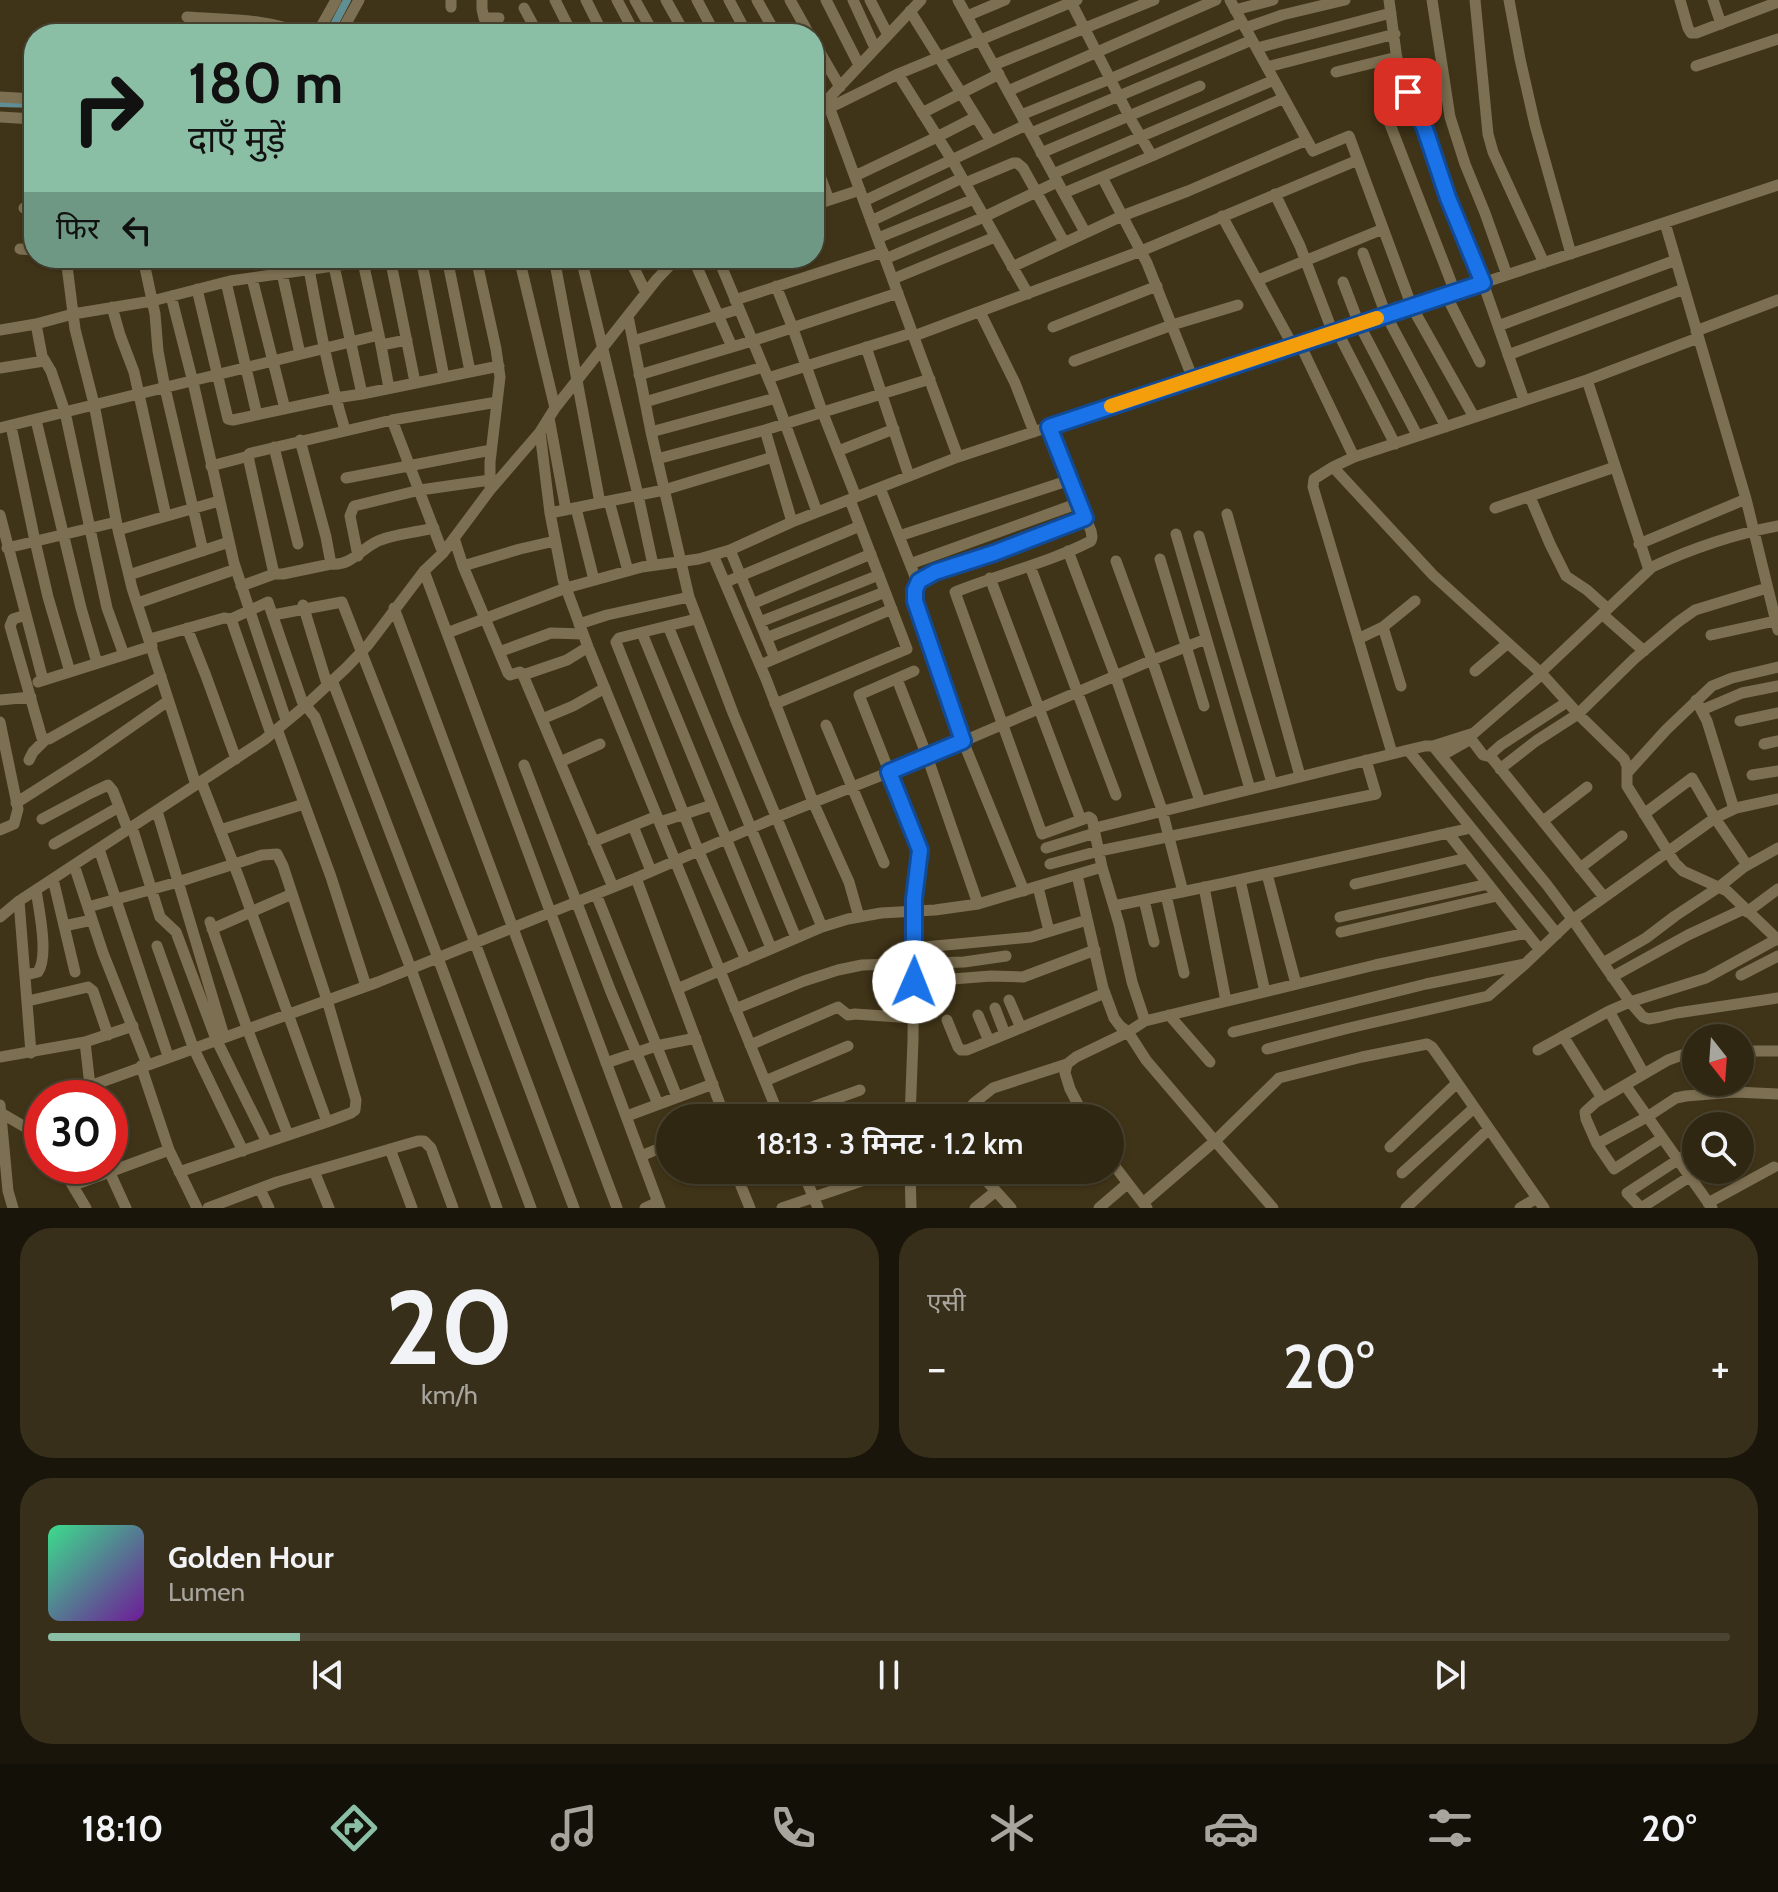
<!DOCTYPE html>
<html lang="hi">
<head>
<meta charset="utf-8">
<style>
	:root { --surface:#302712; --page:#382f1b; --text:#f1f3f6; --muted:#a8a59f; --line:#4b4432; --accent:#8abfa5 }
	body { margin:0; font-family:Cabin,"Noto Sans Devanagari",sans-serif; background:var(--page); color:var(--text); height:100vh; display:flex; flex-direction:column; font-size:30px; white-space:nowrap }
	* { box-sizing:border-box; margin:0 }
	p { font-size:26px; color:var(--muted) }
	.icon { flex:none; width:44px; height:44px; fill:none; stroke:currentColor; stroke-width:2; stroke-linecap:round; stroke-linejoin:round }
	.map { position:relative; height:1208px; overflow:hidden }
	.details { display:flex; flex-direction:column; gap:20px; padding:20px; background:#1a150a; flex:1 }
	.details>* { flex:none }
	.banner { position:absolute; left:24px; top:24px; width:800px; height:244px; border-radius:32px; box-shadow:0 2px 6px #0004,0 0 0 2px var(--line); background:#8abfa5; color:#111; overflow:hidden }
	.needle { width:52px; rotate:163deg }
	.fabs { position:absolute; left:1682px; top:1024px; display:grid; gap:16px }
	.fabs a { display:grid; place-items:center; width:72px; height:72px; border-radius:50%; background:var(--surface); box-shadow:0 2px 6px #0004,0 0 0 2px var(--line); font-size:40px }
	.speed { position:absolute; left:24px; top:1080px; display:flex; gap:16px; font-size:40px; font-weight:700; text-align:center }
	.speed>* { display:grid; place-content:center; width:104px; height:104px; border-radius:50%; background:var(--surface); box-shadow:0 2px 6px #0004,0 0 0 2px var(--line); line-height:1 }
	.speed .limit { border:12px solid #d22; background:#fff; color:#111 }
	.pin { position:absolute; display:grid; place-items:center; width:68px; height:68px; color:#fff; margin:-34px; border-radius:16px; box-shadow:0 4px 12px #0006 }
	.me { position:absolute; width:88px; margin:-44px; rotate:1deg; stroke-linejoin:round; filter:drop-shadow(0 0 6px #0008) }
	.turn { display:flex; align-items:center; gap:28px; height:168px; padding:0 32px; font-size:36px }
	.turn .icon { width:104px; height:104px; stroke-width:2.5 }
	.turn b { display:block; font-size:56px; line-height:68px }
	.then { display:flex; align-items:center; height:76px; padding:0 32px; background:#0003; gap:16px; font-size:30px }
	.big { font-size:60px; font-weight:600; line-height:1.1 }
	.details .tile { flex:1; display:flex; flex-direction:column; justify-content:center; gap:12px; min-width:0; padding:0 28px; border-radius:32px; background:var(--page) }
	.details .dial { align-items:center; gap:0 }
	.dial b { font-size:104px; line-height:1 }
	.song { display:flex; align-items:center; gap:24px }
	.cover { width:96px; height:96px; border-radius:12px; background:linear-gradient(135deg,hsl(150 70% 55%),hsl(280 70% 35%)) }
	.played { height:8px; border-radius:4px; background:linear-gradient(90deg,var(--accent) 15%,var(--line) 15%) }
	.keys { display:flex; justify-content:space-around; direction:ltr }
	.heat { display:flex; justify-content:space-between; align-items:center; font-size:44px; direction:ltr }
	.details .tiles { flex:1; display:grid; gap:20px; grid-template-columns:1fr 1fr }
	.tile:last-child { grid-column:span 2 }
	.trip { position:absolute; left:656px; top:1104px; width:468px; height:80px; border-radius:40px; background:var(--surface); box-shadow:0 2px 6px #0004,0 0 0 2px var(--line); font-weight:600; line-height:80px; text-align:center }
	.tabs { display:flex; height:128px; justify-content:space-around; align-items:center; background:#131007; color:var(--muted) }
	.tabs .icon { width:56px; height:56px }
	.tabs .current { color:var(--accent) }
	.tabs b { font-size:36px; color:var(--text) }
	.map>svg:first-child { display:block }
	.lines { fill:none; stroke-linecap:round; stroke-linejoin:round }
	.canal { stroke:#608e93; stroke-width:8 }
	.minor { stroke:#7d7052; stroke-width:11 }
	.route-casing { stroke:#114b97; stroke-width:20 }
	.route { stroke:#1a73e8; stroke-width:14 }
	.slow { stroke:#f59e0b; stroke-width:14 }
</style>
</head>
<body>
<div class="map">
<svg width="1778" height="1208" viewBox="0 0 1778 1208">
	<rect width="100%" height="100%" fill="#403418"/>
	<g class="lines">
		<!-- canal -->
		<path class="canal" d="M329 34 347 0
			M0 103 34 104"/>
		<!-- minor -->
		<path class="minor" d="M451 0V7
			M482 0V9L484 18H499
			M555 0 572 34
			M586 0 603 34
			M617 0 635 34
			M635 0 654 34
			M666 0 685 34
			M697 0 715 34
			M729 0 747 34
			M757 0 776 34
			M790 0 809 34
			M826 0 859 65
			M853 0 875 48
			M870 0 888 35
			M958 0 1085 232
			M1230 0 1313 151 1349 136 1412 307 1474 417
			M1389 0 1399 75 1425 129 1448 198 1483 283 1524 400
			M1432 0 1450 117 1465 164 1485 213 1507 275
			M1475 0 1488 134 1493 152 1544 263
			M1509 0 1520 59 1535 125 1571 254
			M1680 0 1688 28 1691 33H1696L1778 2
			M1713 0 1721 24
			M524 8 538 34
			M1235 10 1273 0
			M910 11 991 141
			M967 16 1005 0
			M187 17C224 20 268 18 302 34
			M345 26 357 34
			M1245 28 1282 15 1345 0
			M317 34 336 0
			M340 34 359 0
			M814 42 840 87
			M1257 48 1391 13
			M994 65 1154 0
			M1696 66 1778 39
			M1267 67 1395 34
			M1336 72 1397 57
			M898 74 952 160 1028 294
			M1008 91 1216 0
			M0 97 34 99
			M827 101 958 457 1778 185
			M1381 101 1455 292
			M829 108 898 74 1077 0
			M922 113 999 74
			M814 114 921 0
			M1021 115 1110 79 1242 22
			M0 117 34 119
			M1031 133 1252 40
			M1041 153 1200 86
			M1152 156 1284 98
			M814 160 829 200
			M1053 174 1274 80
			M855 176 937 137 976 117
			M1102 177 1147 263 1193 379
			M965 183 1013 163H1017L1023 168 1064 242
			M1064 193 1152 156 1131 120 1070 0
			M1275 194 1300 246 1333 333
			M864 201 1026 125
			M814 205 860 190
			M24 208 34 209
			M1222 216 1293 346
			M871 221 962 178
			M1665 223 1746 499 1778 630
			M878 238 974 199
			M20 249 34 250
			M1363 253 1386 315 1446 427
			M66 258 75 329 94 404 118 530 132 588 196 785
			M143 258 155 314 158 351 165 388 203 551
			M390 258 415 382
			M421 258 444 377
			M447 258 470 371
			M476 258 496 349 500 377 490 462V490
			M519 258 555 408
			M554 258 600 503
			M581 258 638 495 653 565
			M629 258 646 293
			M693 258 732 347
			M718 258 773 390 817 512
			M885 259 984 217 1057 182
			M363 262 379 335 389 388
			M334 266 362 394 499 366
			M1012 267 1122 216 1188 191 1307 140
			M309 269C319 323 329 377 345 430
			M282 273 300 354
			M252 278 285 409
			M893 279 995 237
			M1258 280 1383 229
			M226 282 257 415
			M1343 282 1359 324 1417 435
			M776 286 792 326 822 411 856 497
			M197 289 228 419 233 420 335 398 362 394
			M1446 295 1480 362
			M171 296 193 382 234 563 286 720
			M735 300 883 252
			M112 307 120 335 134 372 166 516
			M980 312 1015 383 1034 432
			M628 316 651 432 689 597 733 713 822 927
			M36 324 42 356 51 371 65 412 107 608 124 655
			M1498 326 1676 260
			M1053 327 1157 286
			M0 330 36 324 73 314 152 301 230 281 389 258
			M1337 331 1395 444
			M1696 331 1778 300
			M914 336 1141 251 1358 160
			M633 341 739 309
			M1300 344 1354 457
			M381 345 407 340
			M866 347 909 476
			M1508 355 1684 289
			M1074 361 1172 325 1238 305
			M0 368 44 361
			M639 375 752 341 898 293
			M768 378 912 333
			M1587 380 1649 570
			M645 402 763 367
			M549 418 566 510
			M36 420 81 608 97 663
			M392 420 443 553
			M11 426 35 541 48 597 70 672
			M1049 427 1091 531 1092 537 1091 541C1048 563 1000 574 955 592L1042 834 1081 820
			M0 428 379 335
			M765 430 792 522
			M540 432 550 513 563 580 588 647 780 1118
			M651 432 776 398
			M300 440 326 537 331 564
			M274 447 298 544
			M838 451 894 429
			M657 459 765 430 930 379
			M211 466 249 456
			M1333 467 1433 575 1542 674 1581 717 1624 759 1627 766V786L1675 863 1683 871 1727 891 1778 940
			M346 478 491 450
			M880 488 918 584
			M1530 497 1550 544 1566 576 1587 590 1607 608
			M609 501 628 571
			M576 508 594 580
			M1495 508 1615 467
			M550 513 664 490 773 457
			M1227 514 1300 776
			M0 515 43 680
			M118 530 219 501
			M1176 534 1250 789
			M899 536 1070 480
			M1199 536 1272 783
			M454 538 463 566 508 673 510 675 520 672 523 675 613 887
			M1639 544 1746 499
			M7 548 116 522
			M730 550 775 659
			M1068 551 1115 675 1162 810 1183 892
			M713 555 766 679 813 802 849 882 859 917
			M358 556 350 516 354 506 420 490 490 480
			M1160 559 1204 706
			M1116 561 1152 660 1200 801
			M910 564 1079 503
			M463 566 520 549 555 541
			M1030 566 1116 795
			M424 571 660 1208
			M274 574 249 461V454L251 453 392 420 497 402
			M129 575 229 542
			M990 578 1081 820 1089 817 1092 819 1102 867 1119 924 1132 982 1145 1021 1128 1032 1146 1060 1215 1141 1143 1203 1147 1208
			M726 582 860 526
			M241 586 274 574H283L331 564C351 566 360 550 376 542 389 535 418 532 434 528
			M138 603 236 569
			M752 604 871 554
			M303 605 327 684
			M394 608 617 1208
			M1602 614 1644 651
			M26 615 13 619 10 626 42 738 49 739 161 676
			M273 615 342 602 475 943 574 1208
			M231 619 268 602 302 701 315 717 411 969 497 1208
			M696 619 619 638 616 642 696 845 746 960
			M760 622 879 575
			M579 624 607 615 689 597
			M668 626 796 938
			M1383 627 1401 686
			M187 628 206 676 236 759
			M447 633 566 588 642 567 699 559 730 550 792 522 958 457
			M642 633 771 948
			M1711 635 1775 621
			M766 638 885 592
			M150 639 224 618 231 619 271 734
			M1358 639 1383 627 1415 601
			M499 652 551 633 583 634
			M760 665 892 609
			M1475 671 1508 643
			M1540 673 1652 567C1691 549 1735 534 1778 526
			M523 675 567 660 588 647
			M897 679 927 756 978 904
			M332 680 438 958 531 1208
			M38 682 152 646
			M0 700 31 697
			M1696 700 1707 721 1734 809
			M1567 702 1501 745 1492 753 1491 757 1604 897
			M775 704 907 649 850 500
			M1702 710 1742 693 1778 686
			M542 719 573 706 605 688
			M1740 721 1778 713
			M0 722 18 809 14 824 0 830
			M826 725 884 863
			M277 729 331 877 366 986
			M1468 735 1483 755 1491 757
			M1764 744 1778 741
			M1433 746 1474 733 1542 674
			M1408 750 1557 934
			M1392 753 1313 487 1314 479 1333 467 1354 457 1587 380 1698 338
			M1441 756 1471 739
			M29 760 33 752 46 739
			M560 762 600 744
			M524 765 611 992 658 1104
			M1500 769 1536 741 1578 714 1634 659 1678 622 1695 610 1767 588
			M1627 773 1666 730 1712 686 1732 678 1778 667
			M1752 775 1778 771
			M201 781 239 878 327 1122
			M16 803 88 757 168 701
			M157 811 224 1036
			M1644 814 1692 778 1715 818 1747 865
			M42 819 91 793 108 785 113 791 128 830
			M1543 821 1587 787
			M660 822 712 805
			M633 826 651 871
			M132 827 160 917 176 932 216 1039 267 1142
			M1095 828 1408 750 1425 746H1433L1547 885 1573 920 1630 1002 1643 1017 1649 1019 1660 1017 1677 1013 1778 998
			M220 830 304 804
			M1448 833 1540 950
			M593 842 657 816
			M54 844 119 807
			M1046 848 1095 833
			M99 849 168 1056
			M1050 864 1099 851 1376 794 1366 760
			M74 865 103 953 147 1064
			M1580 868 1622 836
			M1267 874 1296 984
			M1077 875 1103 988 1114 1018 1120 1026 1128 1032 1076 1057 1067 1064 1065 1073 1070 1089 1085 1118
			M636 878 725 1118
			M53 879 75 972
			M1240 880 1265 992
			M1355 884 1467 858
			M1038 887 1049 931
			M1204 887 1226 1001
			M1024 891 963 741 915 601V590L919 581 935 572 994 553 1085 518
			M596 894 677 1097
			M1166 895 1184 973
			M1144 900 1154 942
			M19 901 31 1053
			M1114 906 1225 883 1471 828
			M88 907 178 882 262 855 277 854 283 866 327 1000 356 1100 355 1110 351 1113 327 1122 179 1172
			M1747 912 1778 889
			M0 917 19 901 264 740 305 706 346 668 368 645 424 571 443 553 490 490 540 432 555 408 657 279 677 258
			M1340 917 1488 884
			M210 922 247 1028 288 1135
			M64 926 92 920
			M212 929 292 894
			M1341 932 1497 896
			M157 946 193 1047 243 1151
			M914 948 1031 937 1087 920
			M1603 963 1646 938 1675 916 1719 887 1744 867 1778 848
			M26 975 38 972C49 956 39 910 36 890
			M1741 975 1778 956
			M1612 977 1688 935 1744 909
			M914 982 991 976 1023 977 1095 950
			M677 989 822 927 848 919 881 913 935 910 978 904 1102 867
			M1009 1000 1021 1028
			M28 1001 88 987 93 991 108 1035
			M995 1008 1005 1034
			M735 1009 804 981 838 970 862 965 964 962 1006 956
			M1609 1011 1644 1074
			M978 1015 989 1041
			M1169 1015 1210 1062
			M947 1020 958 1047 961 1050H967L1105 993
			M1145 1021 1375 965 1527 933
			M1233 1032 1426 984 1525 964
			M1563 1036 1602 1098
			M85 1042 133 1026
			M750 1045 838 1007 848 1015 855 1014 913 1018
			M1267 1049 1349 1028 1488 996 1525 964 1568 923 1715 818 1736 808 1778 799
			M1538 1050 1609 1011 1630 1002 1706 978 1777 939
			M1740 1051H1778
			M0 1057 85 1042 90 1086
			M606 1063 656 1046 696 1038
			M141 1066 169 1150
			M765 1081 848 1046
			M1625 1085 1712 1208
			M91 1098 90 1086 378 982 636 878 777 817 910 764 1150 661 1206 639
			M0 1105 8 1191 13 1208
			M1 1113 42 1137
			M627 1116 713 1084
			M782 1118 860 1090
			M910 1118 913 1040 914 899 920 850 859 695 914 671
			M961 1118 974 1103 993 1088 1067 1064
			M1662 1138 1614 1169 1597 1144 1647 1117 1676 1098 1686 1096 1735 1092 1778 1094
			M1597 1144 1586 1119 1585 1112 1596 1102 1668 1060 1696 1050
			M1390 1147 1457 1083
			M1740 1147 1742 1146
			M390 1149 412 1208
			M641 1156 670 1144
			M1110 1160 1143 1203
			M61 1166 86 1208
			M746 1170 748 1179 742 1183 741 1186 750 1208
			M802 1170 818 1208
			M910 1170 911 1208
			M314 1171 329 1208
			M110 1173 126 1208
			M1402 1173 1474 1108
			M985 1179 1011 1208
			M74 1185 169 1150 197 1208
			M260 1189 269 1208
			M1708 1203 1774 1167
			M208 1208 277 1182 418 1141H424L431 1148 453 1208
			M645 1208 658 1202
			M782 1208 894 1170
			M975 1208 996 1191
			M1099 1208 1127 1184
			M1273 1208 1215 1141 1279 1078 1362 1057 1427 1044 1432 1047 1447 1068 1544 1208
			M1406 1208 1489 1129
			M1520 1208 1537 1198
			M1641 1208 1627 1193 1696 1148
			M1641 1208 1700 1170"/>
	</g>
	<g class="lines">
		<defs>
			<path id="route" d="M914 982V899L920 850 889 772 963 741 915 601V590L919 581 935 572 994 553 1085 518 1049 427 1483 283 1448 198 1425 129 1408 92"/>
		</defs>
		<!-- route casing -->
		<use href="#route" class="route-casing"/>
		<!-- route -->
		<use href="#route" class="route"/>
		<!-- slow -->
		<path class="slow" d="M1111 406 1377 318"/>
	</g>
</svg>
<div class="fabs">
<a><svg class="needle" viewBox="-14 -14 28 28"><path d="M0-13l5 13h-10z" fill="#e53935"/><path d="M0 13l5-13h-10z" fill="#a8a59f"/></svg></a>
<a><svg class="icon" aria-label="search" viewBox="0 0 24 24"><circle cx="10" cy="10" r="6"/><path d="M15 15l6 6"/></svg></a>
</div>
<div class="speed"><div class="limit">30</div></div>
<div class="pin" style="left:1408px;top:92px;background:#d93025"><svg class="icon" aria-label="arrive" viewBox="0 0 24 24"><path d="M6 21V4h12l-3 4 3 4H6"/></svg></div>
<svg class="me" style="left:914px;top:982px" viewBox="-20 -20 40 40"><circle r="19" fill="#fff"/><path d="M0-13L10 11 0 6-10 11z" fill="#1a73e8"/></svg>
<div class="trip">18:13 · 3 मिनट · 1.2 km</div>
<div class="banner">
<div class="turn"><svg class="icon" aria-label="right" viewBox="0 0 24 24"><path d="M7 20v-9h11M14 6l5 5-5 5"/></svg><div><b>180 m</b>दाएँ मुड़ें</div></div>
<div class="then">फिर<svg class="icon" aria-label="left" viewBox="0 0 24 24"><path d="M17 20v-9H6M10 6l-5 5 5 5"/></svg></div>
</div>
</div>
<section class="details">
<div class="tiles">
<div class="tile dial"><b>20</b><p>km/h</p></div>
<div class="tile"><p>एसी</p>
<div class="heat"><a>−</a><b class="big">20°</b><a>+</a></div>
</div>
<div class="tile">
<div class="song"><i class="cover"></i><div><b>Golden Hour</b><p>Lumen</p></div></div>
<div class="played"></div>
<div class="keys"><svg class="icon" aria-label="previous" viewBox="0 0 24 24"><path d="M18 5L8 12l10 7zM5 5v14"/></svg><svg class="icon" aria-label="pause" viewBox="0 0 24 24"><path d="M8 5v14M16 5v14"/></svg><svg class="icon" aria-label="next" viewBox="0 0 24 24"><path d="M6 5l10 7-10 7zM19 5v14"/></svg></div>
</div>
</div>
</section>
<nav class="tabs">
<b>18:10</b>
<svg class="icon current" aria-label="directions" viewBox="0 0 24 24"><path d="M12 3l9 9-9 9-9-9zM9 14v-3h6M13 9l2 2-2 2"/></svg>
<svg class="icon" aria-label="music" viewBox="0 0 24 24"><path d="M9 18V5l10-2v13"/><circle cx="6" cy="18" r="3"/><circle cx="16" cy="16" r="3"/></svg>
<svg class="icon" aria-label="phone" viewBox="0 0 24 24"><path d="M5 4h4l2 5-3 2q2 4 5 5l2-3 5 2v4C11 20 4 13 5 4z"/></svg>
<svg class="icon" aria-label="climate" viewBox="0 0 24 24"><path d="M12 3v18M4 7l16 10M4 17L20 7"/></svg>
<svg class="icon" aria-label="car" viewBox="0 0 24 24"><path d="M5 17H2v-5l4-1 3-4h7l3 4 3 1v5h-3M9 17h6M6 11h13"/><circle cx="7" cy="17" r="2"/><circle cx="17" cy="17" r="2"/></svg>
<svg class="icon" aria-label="filters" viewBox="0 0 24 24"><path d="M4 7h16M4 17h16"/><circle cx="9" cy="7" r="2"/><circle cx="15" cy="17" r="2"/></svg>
<b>20°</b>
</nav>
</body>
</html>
